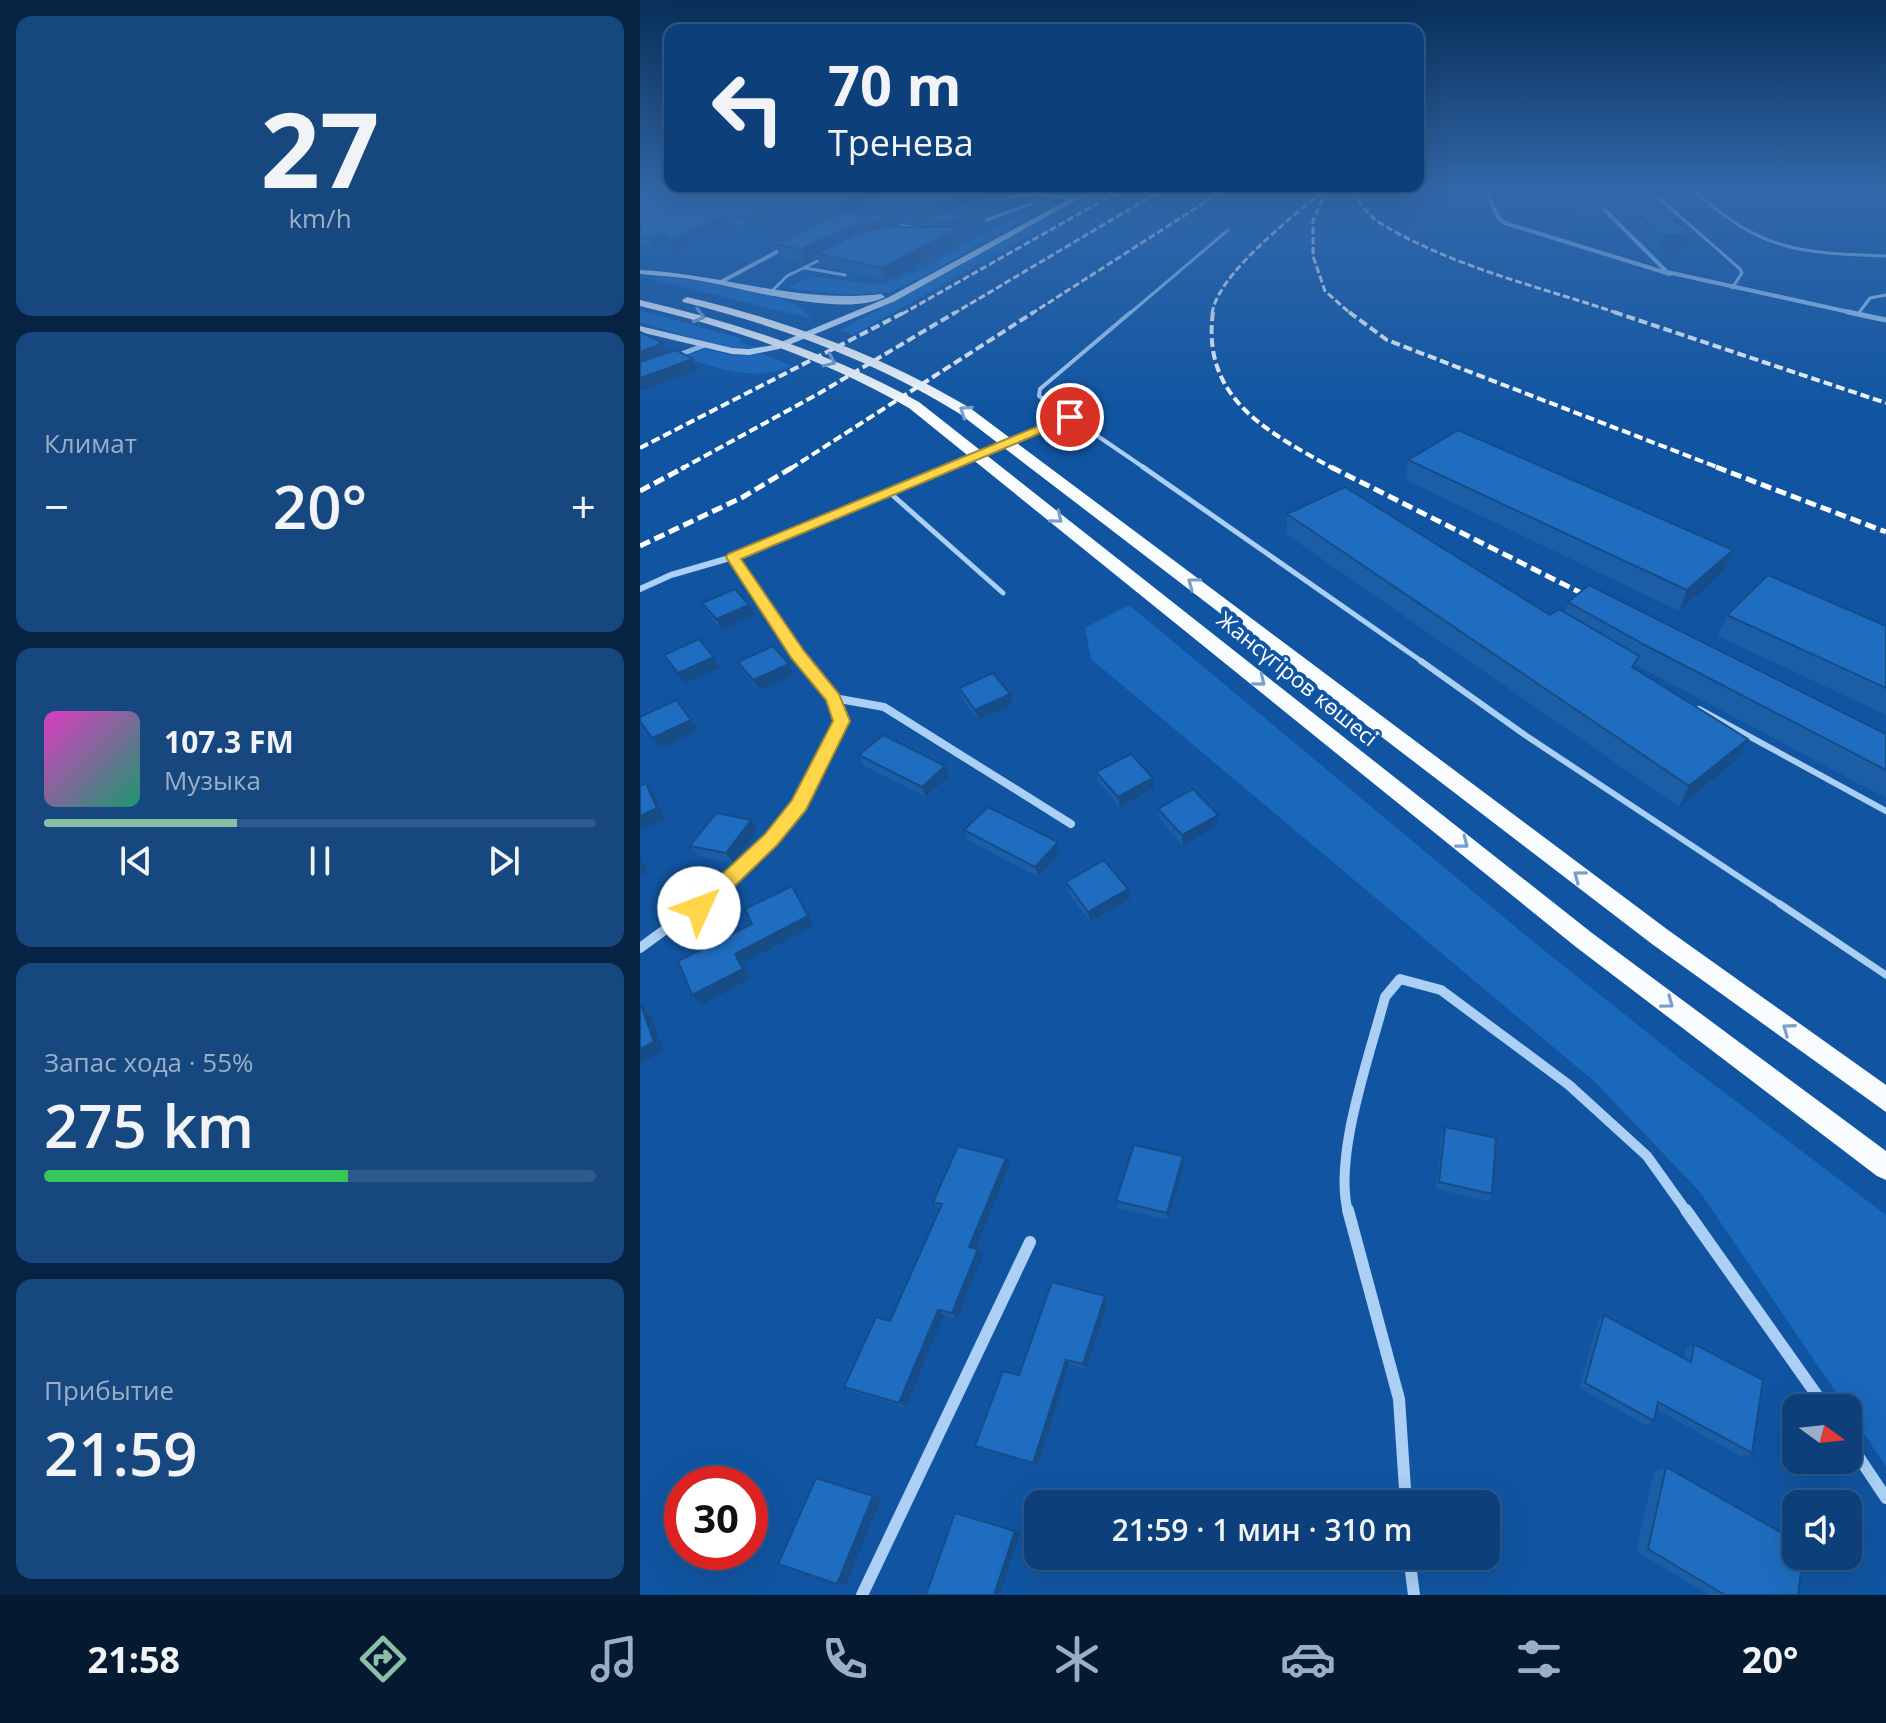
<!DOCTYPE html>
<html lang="ru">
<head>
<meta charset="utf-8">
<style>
	:root { --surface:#0d407a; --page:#16477f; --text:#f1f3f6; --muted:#9aafc7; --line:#2d598b; --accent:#8abfa5 }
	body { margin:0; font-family:"Open Sans",sans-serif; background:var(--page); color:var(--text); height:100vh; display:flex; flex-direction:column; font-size:30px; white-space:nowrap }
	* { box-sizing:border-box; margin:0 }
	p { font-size:26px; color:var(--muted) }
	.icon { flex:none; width:44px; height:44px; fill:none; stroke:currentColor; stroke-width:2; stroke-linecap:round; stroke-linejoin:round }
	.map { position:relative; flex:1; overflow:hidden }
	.drawer { display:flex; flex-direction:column; gap:16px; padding:16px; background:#072343; width:640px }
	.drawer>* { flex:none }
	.guide { position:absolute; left:24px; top:24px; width:760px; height:168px; border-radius:16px; box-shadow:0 8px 32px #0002,0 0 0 2px var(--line); background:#0d407a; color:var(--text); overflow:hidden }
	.needle { width:52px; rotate:105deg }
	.tools { position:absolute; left:1142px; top:1394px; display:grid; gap:16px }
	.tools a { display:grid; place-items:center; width:80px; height:80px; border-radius:16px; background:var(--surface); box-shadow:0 8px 32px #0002,0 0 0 2px var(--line); font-size:40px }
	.speed { position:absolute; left:24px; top:1466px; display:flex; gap:16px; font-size:40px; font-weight:700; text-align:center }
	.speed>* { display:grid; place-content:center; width:104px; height:104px; border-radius:50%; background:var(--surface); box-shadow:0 8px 32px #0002,0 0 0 2px var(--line); line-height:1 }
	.speed .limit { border:12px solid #d22; background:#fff; color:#111 }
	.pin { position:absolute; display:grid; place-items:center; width:68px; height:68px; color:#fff; margin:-34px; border:4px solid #fff; border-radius:50%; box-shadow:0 2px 8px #0007 }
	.me { position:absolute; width:88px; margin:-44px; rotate:47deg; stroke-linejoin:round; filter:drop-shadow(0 0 6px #0008) }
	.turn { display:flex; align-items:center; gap:28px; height:168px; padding:0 32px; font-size:36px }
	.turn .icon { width:104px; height:104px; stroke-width:2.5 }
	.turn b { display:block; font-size:56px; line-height:68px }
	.big { font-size:60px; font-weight:600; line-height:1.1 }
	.drawer .card { flex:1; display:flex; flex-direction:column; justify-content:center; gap:12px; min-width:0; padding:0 28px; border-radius:16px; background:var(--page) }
	.drawer .dial { align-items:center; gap:0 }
	.dial b { font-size:104px; line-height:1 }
	.song { display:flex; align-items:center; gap:24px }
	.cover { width:96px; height:96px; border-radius:12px; background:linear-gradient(135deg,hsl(310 70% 55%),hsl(160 70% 35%)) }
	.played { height:8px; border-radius:4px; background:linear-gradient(90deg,var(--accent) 35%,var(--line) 35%) }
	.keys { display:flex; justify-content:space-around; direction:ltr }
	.heat { display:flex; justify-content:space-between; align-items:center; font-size:44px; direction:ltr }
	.charge { height:12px; border-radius:6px; background:linear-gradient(90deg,#34c759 55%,var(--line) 0) }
	.trip { position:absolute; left:384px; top:1490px; width:476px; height:80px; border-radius:16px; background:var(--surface); box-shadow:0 8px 32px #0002,0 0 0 2px var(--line); font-weight:600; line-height:80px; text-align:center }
	.dock { display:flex; height:128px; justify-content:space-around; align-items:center; background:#051a31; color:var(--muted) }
	.dock .icon { width:56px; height:56px }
	.dock .on { color:var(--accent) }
	.dock b { font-size:36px; color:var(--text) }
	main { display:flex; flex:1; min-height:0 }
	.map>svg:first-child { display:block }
	.green { fill:#1968bc }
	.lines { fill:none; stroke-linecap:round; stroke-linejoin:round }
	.service-far4 { stroke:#abcff5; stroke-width:3 }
	.service-far3 { stroke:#abcff5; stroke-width:4 }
	.service-far2 { stroke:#abcff5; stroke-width:5 }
	.service-far1 { stroke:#abcff5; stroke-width:6 }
	.service { stroke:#abcff5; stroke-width:7 }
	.minor-far5 { stroke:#abcff5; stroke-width:4 }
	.minor-far4 { stroke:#abcff5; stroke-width:5 }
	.minor-far3 { stroke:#abcff5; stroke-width:6 }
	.minor-far2 { stroke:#abcff5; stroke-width:8 }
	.minor-far1 { stroke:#abcff5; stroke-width:10 }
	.minor { stroke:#abcff5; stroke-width:12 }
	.secondary { fill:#dbebfe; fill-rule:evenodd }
	.primary { fill:#f9fcff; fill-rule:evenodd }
	.rail-far2 { stroke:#fff; stroke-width:3; stroke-dasharray:7 3; stroke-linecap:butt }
	.rail-far1 { stroke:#fff; stroke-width:4; stroke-dasharray:9 4; stroke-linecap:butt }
	.rail { stroke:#fff; stroke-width:5; stroke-dasharray:11 5; stroke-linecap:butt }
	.wall { fill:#1b5ea6 }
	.shaded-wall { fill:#164c87 }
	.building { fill:#1f6dc1; stroke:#164c87; stroke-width:2 }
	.oneway { stroke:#79a0cc }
	.route { fill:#ffd54a; stroke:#a68a30; stroke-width:2 }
	.labels { text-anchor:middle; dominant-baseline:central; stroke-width:8; stroke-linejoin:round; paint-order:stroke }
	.street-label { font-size:22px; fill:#fff; stroke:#1155a2 }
</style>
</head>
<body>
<main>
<section class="drawer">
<div class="card dial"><b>27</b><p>km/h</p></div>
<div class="card"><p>Климат</p>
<div class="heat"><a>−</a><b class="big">20°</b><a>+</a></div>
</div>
<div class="card">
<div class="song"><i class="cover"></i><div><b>107.3 FM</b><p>Музыка</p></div></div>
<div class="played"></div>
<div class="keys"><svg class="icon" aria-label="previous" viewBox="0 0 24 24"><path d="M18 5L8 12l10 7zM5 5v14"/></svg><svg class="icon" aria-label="pause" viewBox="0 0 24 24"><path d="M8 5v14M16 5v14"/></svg><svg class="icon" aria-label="next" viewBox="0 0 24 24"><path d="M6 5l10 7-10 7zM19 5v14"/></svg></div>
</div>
<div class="card"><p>Запас хода · 55%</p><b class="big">275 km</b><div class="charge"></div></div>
<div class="card"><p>Прибытие</p><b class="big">21:59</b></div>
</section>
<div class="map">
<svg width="1246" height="1595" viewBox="0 0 1246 1595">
	<rect width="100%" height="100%" fill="#1155a2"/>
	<!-- green -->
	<path class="green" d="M458 190H472L213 335 201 330Z
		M407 199 413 201 292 272 248 293 205 295 149 288 171 276 240 285 284 268Z
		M0 276C41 277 123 287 159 306 164 309 168 315 172 319Z
		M0 310 103 339 98 342 117 348 81 347 0 322Z
		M65 349 96 356 122 354 153 366C108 382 85 369 42 357Z
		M489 605 890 939 1048 1065 1246 1215V1466L1060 1192 955 1082 451 659 445 628Z"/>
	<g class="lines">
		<!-- service-far4 -->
		<path class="service-far4" d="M1010 190 1100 269 1102 273 1092 288
			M1053 190C1121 251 1158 253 1246 256
			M360 199 392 193
			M338 223 391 204
			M254 225 277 228 289 223
			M165 268 205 275
			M131 292 147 276 186 257
			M489 314 588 230
			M1218 314 1230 298 1246 295"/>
		<!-- service-far3 -->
		<path class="service-far3" d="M491 312 400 389 399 396 506 469"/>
		<!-- service-far2 -->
		<path class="service-far2" d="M503 467 784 663
			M249 492 363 593"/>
		<!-- service-far1 -->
		<path class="service-far1" d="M781 661 885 735 1143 906
			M1059 709 1246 811"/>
		<!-- service -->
		<path class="service" d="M1140 904 1246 975"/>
		<!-- minor-far5 -->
		<path class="minor-far5" d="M380 190 434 200
			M846 190 858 217 865 223 1030 274
			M945 190 1027 272 1218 314
			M81 282 146 247"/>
		<!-- minor-far4 -->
		<path class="minor-far4" d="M1208 312 1246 320
			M36 356 65 345
			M305 469 430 417"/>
		<!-- minor-far3 -->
		<path class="minor-far3" d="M93 557 165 663
			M0 589 31 575 93 557 310 467"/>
		<!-- minor-far2 -->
		<path class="minor-far2" d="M194 698 244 707 431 824
			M58 906C96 878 133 845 159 805 176 779 188 749 202 721L194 698 163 661"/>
		<!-- minor-far1 -->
		<path class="minor-far1" d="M0 948 60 904
			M708 1212C693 1156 730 1055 745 997L760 979 801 990 929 1085 1007 1156 1047 1212"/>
		<!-- minor -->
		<path class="minor" d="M708 1210 759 1399 766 1504
			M1046 1210 1186 1408
			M1208 1441 1246 1498
			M769 1556 774 1595
			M222 1595 390 1242"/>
		<!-- secondary -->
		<path class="secondary" d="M446 190H455L255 301 139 349 109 355 92 354 0 332V326L92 348 109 349 134 345 249 297Z
			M0 270C83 274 157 304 241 294L245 297C205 318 106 289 62 281 41 277 21 276 0 274Z"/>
		<!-- primary -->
		<path class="primary" d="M47 297C148 321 241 355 330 408L1028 930 1246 1085V1112L1012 944 320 414C233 360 142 327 43 302L42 300Z
			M0 300C98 323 190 353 279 402L952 933 1246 1151V1180L1237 1176 936 947 269 408C184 359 95 329 0 306Z"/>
		<!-- rail-far2 -->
		<path class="rail-far2" d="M687 190 673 220V256L685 291 711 314
			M714 190C720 204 727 215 740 223 812 267 901 287 980 314
			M262 314 481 190
			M313 314 522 190
			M391 314 584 190
			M572 314C577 274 653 217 684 190"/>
		<!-- rail-far1 -->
		<path class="rail-far1" d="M573 312C561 399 628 432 694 469
			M709 312 747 340 1082 469
			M974 312 1246 403
			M0 448 265 312
			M41 469 178 394 316 312
			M150 469 394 312"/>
		<!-- rail -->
		<path class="rail" d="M691 467 959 602
			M1076 467 1246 532
			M0 491 45 467
			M0 546 103 497 153 467"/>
	</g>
	<!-- wall -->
	<path class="wall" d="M0 190 215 212 214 207 375 192 323 203 276 223 259 221 261 227H282L280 222 367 203 357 209 328 216 329 220 344 215 346 227 246 280 180 266 177 257 166 262 140 256 135 244 185 219 137 211 106 226 91 224 32 251 28 241 13 247 0 245Z
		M914 190H995L1047 248 1018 251 979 217 980 213 976 214 965 203 962 214 937 215Z
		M768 460 1093 550 1084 571 1039 611 766 480Z
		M647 514 910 615 925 612 928 602 1246 734V798L996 665 994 668 1097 760 1039 807 646 534Z
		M62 603 109 605 115 615 81 630 68 614Z
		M1087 615 1246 626V715L1078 636Z
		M98 662 149 664 154 674 119 691 104 672Z
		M319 688 373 704 339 720 322 699Z
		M219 755 309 776 286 797 224 766Z
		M456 772 514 788 480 807 458 782Z
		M518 809 578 825 543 846 519 819Z
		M117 830 93 863 58 856 50 846Z
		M324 830 420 852 398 877 328 840Z
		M426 882 490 899 450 922 428 892Z
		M805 1127 852 1194 848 1201 796 1189 802 1135Z
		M543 1156 544 1164 528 1220 478 1208 476 1201Z
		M370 1165 336 1249 343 1256 317 1319 304 1315 266 1407 212 1392 204 1387 250 1321 299 1209 293 1202Z
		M465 1296 468 1302 447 1369 429 1364 398 1466 341 1449 335 1446 379 1375Z
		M964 1315 1044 1358 1046 1349 1054 1344 1112 1453 1102 1457 1016 1409 1014 1421 1006 1425 939 1388 958 1321Z
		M1026 1467 1158 1595H1069L996 1551 1014 1471Z"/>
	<!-- shaded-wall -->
	<path class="shaded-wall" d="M226 190H243L187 220 185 211Z
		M346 190H377L375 192 323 203 276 223 274 215 322 195Z
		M366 195 367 203 357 209 328 216 329 222 344 215 346 227 246 280 242 268 311 230 309 222 310 212Z
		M135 203 137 211 106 226 103 218Z
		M87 215 91 224 32 251 29 242Z
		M258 218 262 230 176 253 177 257 166 262 161 249 213 226Z
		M24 232 28 241 13 247 10 238Z
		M1051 233 1047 248 1018 251 1023 236Z
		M23 343 28 353 0 365V352Z
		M53 359 58 370 0 391V378Z
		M1093 550 1084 571 1039 611 1047 590Z
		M109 605 115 615 81 630 76 619Z
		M74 657 80 668 44 684 38 673Z
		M149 664 154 674 119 691 113 680Z
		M370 694 373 704 339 720 335 710Z
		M51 720 58 730 19 749 12 738Z
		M1108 739 1097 760 1039 807 1049 786Z
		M305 766 309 776 286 797 282 787Z
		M513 778 514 788 480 807 478 797Z
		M6 783 14 794 25 819 0 830V816Z
		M578 815V825L543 846 542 835Z
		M111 820 117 830 93 863 86 853Z
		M418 842 420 852 398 877 395 867Z
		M0 854 7 872 0 875Z
		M152 886 174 926 103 963 110 979 61 1005 52 995 95 954Z
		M488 889 490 899 450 922 448 912Z
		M1 1005 10 1014 24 1051 0 1063Z
		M543 1156 544 1164 528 1220 527 1213Z
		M366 1158 370 1165 334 1253 329 1247Z
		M338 1249 343 1256 317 1319 312 1313Z
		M465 1296 468 1302 447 1369 443 1364Z
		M298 1310 304 1315 266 1407 259 1403Z
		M426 1360 429 1364 398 1466 393 1463Z
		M233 1496 241 1499 206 1585 197 1584Z
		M375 1531 380 1533 360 1595H354Z"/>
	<!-- building -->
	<path class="building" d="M0 190H226L185 211 135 203 103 218 87 215 29 242 24 232 10 238 0 237Z
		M247 190H346L322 195 274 215 214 207Z
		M930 190H956L966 199 940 200Z
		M970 190H995L1003 198 1051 233 1023 236 983 202 986 199H979Z
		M366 195 355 200 310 212 328 215 309 222H280L325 203Z
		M203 211 258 218 213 226 161 249 135 244Z
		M344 215 242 268 176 253 216 235 246 227H310Z
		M0 332 23 343 0 352Z
		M36 350 53 359 0 378V362Z
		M818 430 1093 550 1047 590 768 460Z
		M705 487 910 615 919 609 999 656 992 667 1108 739 1049 786 647 514Z
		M1128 575 1246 626V688L1087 615Z
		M949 585 1246 734V770L1005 645 928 602Z
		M95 589 109 605 76 619 62 603Z
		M59 639 74 657 38 673 24 655Z
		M133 646 149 664 113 680 98 662Z
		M353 673 370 694 335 710 319 688Z
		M36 700 51 720 12 738 0 721V717Z
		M243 735 305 766 282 787 219 755Z
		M491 754 513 778 478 797 456 772Z
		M6 783 17 808 0 816V786Z
		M553 789 578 815 542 835 518 809Z
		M348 807 418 842 395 867 324 830Z
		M76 813 111 820 86 853 50 846Z
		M464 860 488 889 448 912 426 882Z
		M152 886 168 916 95 954 103 969 52 995 38 961 112 924 105 909Z
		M0 1005H1L14 1042 0 1049Z
		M805 1127 856 1138 852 1194 799 1182Z
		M494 1145 543 1156 527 1213 476 1201Z
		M318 1146 366 1158 329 1247 338 1249 312 1313 298 1310 259 1403 204 1387 236 1317 250 1321 302 1204 293 1202Z
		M412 1282 465 1296 443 1364 426 1360 393 1463 335 1446 363 1371 379 1375Z
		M964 1315 1051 1362 1054 1344 1123 1380 1112 1453 1018 1402 1014 1421 945 1383Z
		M1026 1467 1156 1541V1556H1163L1158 1595H1085L1008 1549Z
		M176 1478 233 1496 197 1584 138 1564Z
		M315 1513 375 1531 354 1595H286Z"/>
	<!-- one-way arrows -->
	<defs><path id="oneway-chevron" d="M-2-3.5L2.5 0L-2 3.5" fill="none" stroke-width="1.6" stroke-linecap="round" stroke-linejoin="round" transform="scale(2)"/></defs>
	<g class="oneway">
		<use href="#oneway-chevron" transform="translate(59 316) rotate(15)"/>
		<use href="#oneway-chevron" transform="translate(190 361) rotate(24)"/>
		<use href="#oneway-chevron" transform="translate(325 411) rotate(-146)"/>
		<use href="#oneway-chevron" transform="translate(417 518) rotate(39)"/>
		<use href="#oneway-chevron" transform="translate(553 583) rotate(-143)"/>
		<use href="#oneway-chevron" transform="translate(620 681) rotate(39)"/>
		<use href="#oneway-chevron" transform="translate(823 843) rotate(38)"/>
		<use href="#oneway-chevron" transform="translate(939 876) rotate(-143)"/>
		<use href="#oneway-chevron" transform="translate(1028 1003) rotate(37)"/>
		<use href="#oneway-chevron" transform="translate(1148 1029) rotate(-144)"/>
	</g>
	<!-- sky -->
	<linearGradient id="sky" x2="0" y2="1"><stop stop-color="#092f59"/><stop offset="0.46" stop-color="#3268a9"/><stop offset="1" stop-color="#3268a9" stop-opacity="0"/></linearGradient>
	<rect width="1246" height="413" fill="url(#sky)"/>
	<!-- route -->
	<path class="route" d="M430 413 434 414V419L101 559 164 651 199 694 210 721 166 810 138 844 66 914 59 916 52 914 49 908 52 902 125 834 152 800 193 721 186 700 152 659 86 557 88 554Z"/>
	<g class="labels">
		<!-- street labels -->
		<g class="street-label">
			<text transform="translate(658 678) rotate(39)">Жансүгіров көшесі</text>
		</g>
	</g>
</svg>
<div class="tools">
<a><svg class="needle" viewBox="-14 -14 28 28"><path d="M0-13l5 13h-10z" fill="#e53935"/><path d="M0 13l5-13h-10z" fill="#9aafc7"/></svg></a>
<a><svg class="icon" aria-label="sound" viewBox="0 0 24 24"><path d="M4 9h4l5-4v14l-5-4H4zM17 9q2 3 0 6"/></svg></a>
</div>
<div class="speed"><div class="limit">30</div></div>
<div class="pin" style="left:430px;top:417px;background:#d93025"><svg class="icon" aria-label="arrive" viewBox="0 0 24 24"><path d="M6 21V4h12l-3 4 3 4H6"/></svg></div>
<svg class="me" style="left:59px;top:908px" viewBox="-20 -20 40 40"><circle r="19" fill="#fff"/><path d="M0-13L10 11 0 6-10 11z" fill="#ffd54a"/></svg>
<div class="trip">21:59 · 1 мин · 310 m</div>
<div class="guide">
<div class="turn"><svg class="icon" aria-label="left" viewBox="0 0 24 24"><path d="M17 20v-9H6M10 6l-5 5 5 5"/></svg><div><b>70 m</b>Тренева</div></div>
</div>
</div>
</main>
<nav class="dock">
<b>21:58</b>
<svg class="icon on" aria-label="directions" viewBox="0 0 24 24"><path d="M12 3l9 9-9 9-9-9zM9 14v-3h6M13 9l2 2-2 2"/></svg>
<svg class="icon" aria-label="music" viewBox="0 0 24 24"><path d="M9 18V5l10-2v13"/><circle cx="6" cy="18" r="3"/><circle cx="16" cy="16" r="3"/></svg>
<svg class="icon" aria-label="phone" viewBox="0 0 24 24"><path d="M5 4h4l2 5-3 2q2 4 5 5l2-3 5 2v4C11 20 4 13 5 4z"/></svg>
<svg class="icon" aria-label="climate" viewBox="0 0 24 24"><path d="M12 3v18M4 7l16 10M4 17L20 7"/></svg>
<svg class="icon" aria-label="car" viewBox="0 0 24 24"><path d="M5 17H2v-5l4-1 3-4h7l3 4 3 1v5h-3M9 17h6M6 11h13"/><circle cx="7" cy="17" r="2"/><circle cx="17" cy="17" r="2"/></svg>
<svg class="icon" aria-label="filters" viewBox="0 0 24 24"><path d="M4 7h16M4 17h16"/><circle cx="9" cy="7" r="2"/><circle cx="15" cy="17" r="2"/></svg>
<b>20°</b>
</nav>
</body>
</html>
